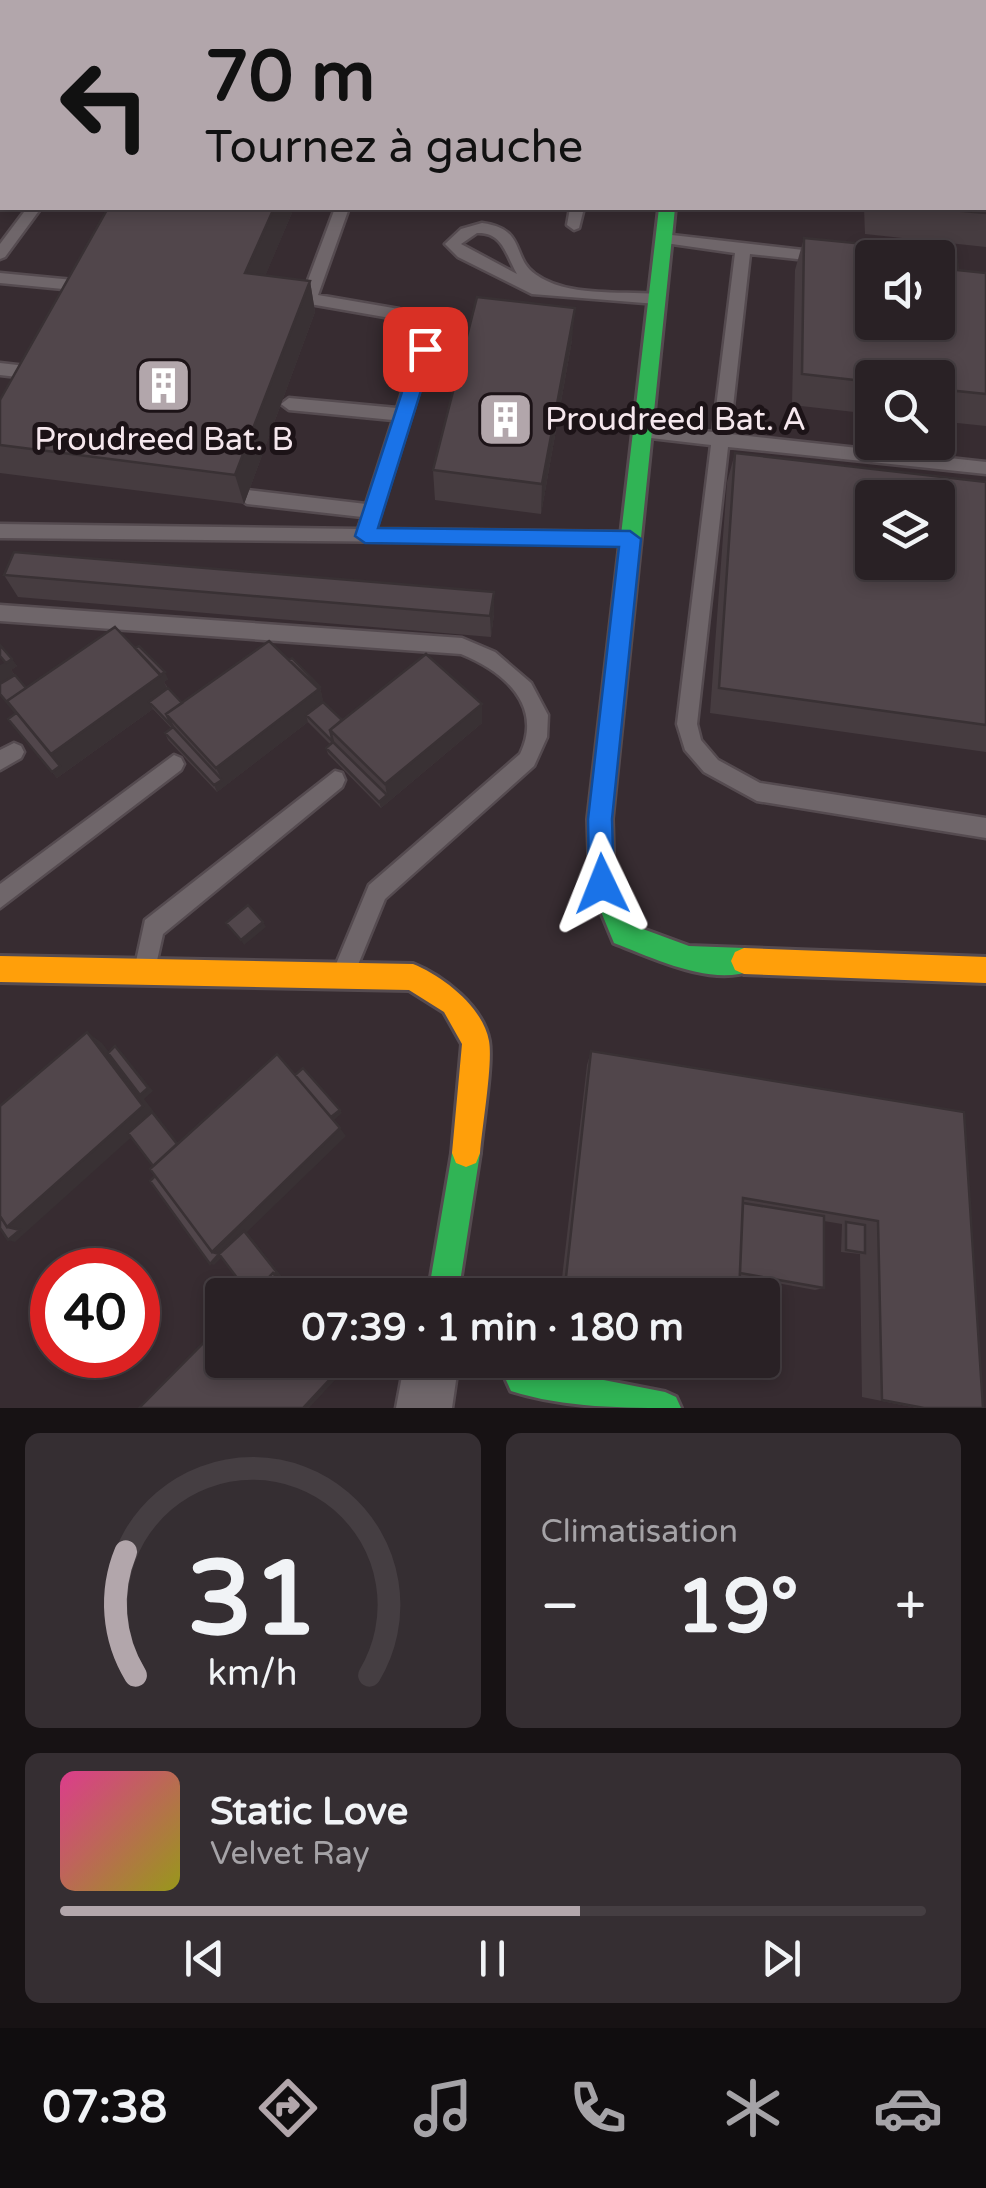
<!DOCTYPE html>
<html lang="fr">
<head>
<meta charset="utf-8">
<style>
	:root { --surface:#292125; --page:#352e32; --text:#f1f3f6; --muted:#a5a3a7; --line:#453e42; --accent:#b2a6ab }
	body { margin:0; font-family:"Varela Round",sans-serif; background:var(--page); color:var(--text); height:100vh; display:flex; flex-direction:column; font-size:38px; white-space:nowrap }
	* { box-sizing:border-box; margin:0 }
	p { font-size:32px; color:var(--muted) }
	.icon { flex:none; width:55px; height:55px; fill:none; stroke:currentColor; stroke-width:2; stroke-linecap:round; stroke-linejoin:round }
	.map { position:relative; height:1408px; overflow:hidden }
	.side { display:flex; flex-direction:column; gap:25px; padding:25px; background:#171214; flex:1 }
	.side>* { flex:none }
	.hud { position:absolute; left:0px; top:0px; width:988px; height:210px; box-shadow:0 5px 15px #0003,0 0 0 2px var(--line); background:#b2a6ab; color:#111; overflow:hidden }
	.buttons { position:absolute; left:855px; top:240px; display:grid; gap:20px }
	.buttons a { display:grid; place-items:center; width:100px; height:100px; border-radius:10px; background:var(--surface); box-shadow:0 5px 15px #0003,0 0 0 2px var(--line); font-size:50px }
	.speed { position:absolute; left:30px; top:1248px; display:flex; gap:20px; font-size:50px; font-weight:700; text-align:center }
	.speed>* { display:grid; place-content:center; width:130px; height:130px; border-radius:50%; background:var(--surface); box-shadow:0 5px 15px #0003,0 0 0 2px var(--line); line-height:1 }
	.speed .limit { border:15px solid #d22; background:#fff; color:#111 }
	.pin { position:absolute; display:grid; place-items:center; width:85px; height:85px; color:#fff; margin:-42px; border-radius:20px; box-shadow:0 5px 15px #0006 }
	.me { position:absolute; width:110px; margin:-55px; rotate:358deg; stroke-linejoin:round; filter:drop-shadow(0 0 8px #0008) }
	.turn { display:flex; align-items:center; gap:35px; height:210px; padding:0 40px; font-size:45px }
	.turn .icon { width:130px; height:130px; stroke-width:2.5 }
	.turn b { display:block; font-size:70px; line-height:85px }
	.big { font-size:75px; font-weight:700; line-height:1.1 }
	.side .widget { flex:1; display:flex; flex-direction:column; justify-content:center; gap:15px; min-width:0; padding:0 35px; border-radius:15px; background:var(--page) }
	.side .dial { align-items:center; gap:0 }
	.dial svg { height:260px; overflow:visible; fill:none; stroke:var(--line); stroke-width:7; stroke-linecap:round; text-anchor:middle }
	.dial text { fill:var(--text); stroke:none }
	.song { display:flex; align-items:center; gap:30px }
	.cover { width:120px; height:120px; border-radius:15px; background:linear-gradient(135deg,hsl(330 70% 55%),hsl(60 70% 35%)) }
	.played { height:10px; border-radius:5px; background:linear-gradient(90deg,var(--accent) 60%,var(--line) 60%) }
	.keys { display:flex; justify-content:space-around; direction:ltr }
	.heat { display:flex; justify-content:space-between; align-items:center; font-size:55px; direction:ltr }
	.side .tiles { flex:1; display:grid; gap:25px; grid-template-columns:1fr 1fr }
	.widget:last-child { grid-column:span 2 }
	.trip { position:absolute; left:205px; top:1278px; width:575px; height:100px; border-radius:10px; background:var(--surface); box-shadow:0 5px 15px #0003,0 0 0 2px var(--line); font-weight:700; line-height:100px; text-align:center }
	.tabs { display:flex; height:160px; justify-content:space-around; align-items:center; background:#100d0f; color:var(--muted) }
	.tabs .icon { width:70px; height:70px }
	.tabs .on { color:var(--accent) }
	.tabs b { font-size:45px; color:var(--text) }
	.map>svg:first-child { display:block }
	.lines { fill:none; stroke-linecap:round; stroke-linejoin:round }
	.lane-casing { stroke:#554b50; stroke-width:5 }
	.street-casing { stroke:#554b50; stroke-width:5 }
	.fast-casing { stroke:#554b50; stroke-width:6 }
	.slow-casing { stroke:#554b50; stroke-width:6 }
	.lane { fill:#6f666a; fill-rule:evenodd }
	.street { fill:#6f666a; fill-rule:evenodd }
	.fast { fill:#30b455; fill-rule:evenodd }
	.slow { fill:#ff9f0a; fill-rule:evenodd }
	.wall { fill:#463c40 }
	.shaded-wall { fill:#393134 }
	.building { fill:#51464b; stroke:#393134; stroke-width:2.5; fill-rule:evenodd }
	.route { fill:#1a73e8; stroke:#114b97; stroke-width:2.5 }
	.labels { text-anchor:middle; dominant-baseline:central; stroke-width:10; stroke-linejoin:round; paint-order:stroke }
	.poi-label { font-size:32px; fill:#f5e7ed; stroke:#1c1317; text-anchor:start }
</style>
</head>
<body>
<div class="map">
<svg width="986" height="1408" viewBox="0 0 986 1408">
	<rect width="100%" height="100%" fill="#372c31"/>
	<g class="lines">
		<defs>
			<path id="lane" d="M27 208H41L5 257 0 259V244Z
				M335 208H349L318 295 399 309 439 328 376 529 630 532 639 539 636 544 0 538V524L358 529 362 517 247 504 238 497 247 490 366 504 393 420 289 410 281 404 289 398 397 408 422 330 396 319 304 303 301 299Z
				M570 208H584L579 228 574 230 567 225Z
				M482 223C527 229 511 257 535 274 566 297 619 291 657 294L665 299 657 304 532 294 458 257 445 244 461 229ZM477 233C503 232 506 255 517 274L461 244Z
				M663 234 873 258 872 267 750 254 730 434 986 462V474L728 447 697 724 701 740 718 760 760 783 986 818V838L757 801 704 772 685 750 677 724 711 445 642 437 634 431 642 425 713 432 735 253 658 242 656 239Z
				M0 273 84 281 92 286 84 291 0 283Z
				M0 363 35 367 43 373 35 379 0 375Z
				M0 605 462 638 495 652 531 683 548 715 547 737 534 766 385 899 353 977 345 980 337 977 334 969 369 885 520 754C544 705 503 671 461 654L0 621Z
				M14 743 21 746 24 752 21 758 0 770V750Z
				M174 755 181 758 184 764 181 770 0 908V884Z
				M335 771 342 773 345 780 342 787 163 934 154 974 146 977 138 974 135 966 145 920Z"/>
			<path id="street" d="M405 1360H459L452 1408H396Z"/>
			<path id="fast" d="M659 208H675L612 819 614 885 632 925 689 946 744 948 753 952 757 961 753 970C712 987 653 958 614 943L590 885 588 819Z
				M466 1139 476 1143 480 1153 458 1295H428L452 1153 456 1143Z
				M522 1364 665 1392 676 1397 681 1408C625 1408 564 1408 511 1391L506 1380 511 1369Z"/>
			<path id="slow" d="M744 948 986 957V983L744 974 735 970 731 961 735 952Z
				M0 956 413 964C443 976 483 1007 489 1041 493 1063 482 1127 480 1153L476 1163 466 1167 456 1163 452 1153 462 1044 444 1012 409 990 0 982Z"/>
		</defs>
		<!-- lane casing -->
		<use href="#lane" class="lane-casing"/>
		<!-- street casing -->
		<use href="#street" class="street-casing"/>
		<!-- fast casing -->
		<use href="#fast" class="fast-casing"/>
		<!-- slow casing -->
		<use href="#slow" class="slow-casing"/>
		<!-- lane -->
		<use href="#lane" class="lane"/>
		<!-- street -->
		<use href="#street" class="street"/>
		<!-- fast -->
		<use href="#fast" class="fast"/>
		<!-- slow -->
		<use href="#slow" class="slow"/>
	</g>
	<!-- wall -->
	<path class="wall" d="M0 0H156L155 2H2V108L0 110Z
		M334 0H435L434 2H363Z
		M986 18V247L865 234 864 208H985Z
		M294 208 265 276 310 281 315 312 244 504 0 473V400Z
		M804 238 958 270 986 273V426L938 421V378H872V414L792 405 795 270Z
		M572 340 541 514 435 500 433 470Z
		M735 453 986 482V752L710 713 727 482Z
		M4 575 494 614 491 637 18 597Z
		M0 645 17 666 11 670 26 688 135 648 168 679 164 682 168 688 182 703 289 660 320 687 323 702 342 720 482 723 381 808 328 754 326 748 330 744 308 722 217 792 168 740 165 733 171 728 153 709 57 778 8 719 16 714Z
		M591 1051 964 1112 983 1408H917L862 1397 860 1254 841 1252 842 1224 824 1221V1288L815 1290 739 1276V1295H560L587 1065Z"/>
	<!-- shaded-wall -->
	<path class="shaded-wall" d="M135 0H156L155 2H135Z
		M2 68V108L0 110V69Z
		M274 208H294L253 305 245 273Z
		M310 281 315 312 244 504 235 475Z
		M575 308 572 340 541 514 542 484Z
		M494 592V614L491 637 490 616Z
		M12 659 17 666 11 670 20 682 0 694V665Z
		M165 672 168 679 164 682 171 696 149 702 153 709 57 778 52 772 51 754Z
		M320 687 325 709 306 715 308 722 225 786 216 768Z
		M482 704V723L381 808 379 802 387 795 385 784Z
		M222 780 225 786 217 792 214 785Z
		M263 922 266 927 244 945 241 940Z
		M87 1032 102 1043 141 1094 115 1046 120 1050 153 1091 144 1099 187 1154 163 1176 155 1116 15 1242 8 1240 7 1227Z
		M340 1110 342 1113 333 1121 331 1118Z
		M340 1128 346 1136 247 1232 296 1295H290L246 1233 214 1265 210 1264 212 1252Z
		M340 1360H347L350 1364 309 1408H303Z"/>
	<!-- building -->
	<path class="building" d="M464 0H633L632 2H464Z
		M0 12 2 13V68L0 69Z
		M985 18 986 213 928 208H985Z
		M108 208H274L245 273 310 281 235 475 0 445V400Z
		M804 238 956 253 958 270 986 273V394L938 389V378H872V382L802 374ZM872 258H938V322H872Z
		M477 297 575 308 542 484 433 470Z
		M735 453 986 482V725L719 688ZM872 498H938V562H872Z
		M14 552 494 592 490 616 4 575Z
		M115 627 161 675 51 754 7 701Z
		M269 641 319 689 216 768 166 714Z
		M0 645 12 659 6 663 0 656Z
		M139 646 165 672 160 675 135 648Z
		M426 654 482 704 385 784 330 730Z
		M292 658 320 687 318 688 289 660Z
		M15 675 26 688 7 701 60 766 52 772 8 719 16 713 0 694V684Z
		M168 688 182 703 166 714 173 727 149 702Z
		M323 702 342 720 330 730 333 742 306 715Z
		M173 727 222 780 214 785 165 733Z
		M333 742 387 795 379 802 326 748Z
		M248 905 263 922 241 940 226 923Z
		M87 1032 143 1106 7 1227 0 1216V1106Z
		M115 1046 148 1088 140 1095 108 1053Z
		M591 1051 964 1112 983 1408H924L882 1400 878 1221 743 1198 739 1295H564Z
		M277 1054 340 1128 212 1252 150 1169Z
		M303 1068 340 1110 331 1117 295 1075Z
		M152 1112 177 1144 153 1166 128 1133Z
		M155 1176 212 1252 219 1254 210 1264 150 1181Z
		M743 1203 824 1216V1288L740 1273Z
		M0 1216 7 1227 20 1230 8 1240 0 1228Z
		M846 1222 865 1225V1253L846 1250Z
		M244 1231 279 1275 273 1273 252 1295H250L219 1254Z
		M273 1273 290 1295H252Z
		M302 1284 311 1295H294L293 1293Z
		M222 1324V1360H340L344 1364 303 1408H139Z"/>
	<!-- route -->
	<path class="route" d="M425 342 434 349 378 528 630 531 641 539 612 819 614 884 610 893 602 896 593 893 589 884 588 819 619 547 365 543 355 536 416 349Z"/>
	<!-- icons -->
	<defs>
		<symbol id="building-square" viewBox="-11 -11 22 22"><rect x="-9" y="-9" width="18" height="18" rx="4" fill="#b2a6ab" stroke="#1c1317"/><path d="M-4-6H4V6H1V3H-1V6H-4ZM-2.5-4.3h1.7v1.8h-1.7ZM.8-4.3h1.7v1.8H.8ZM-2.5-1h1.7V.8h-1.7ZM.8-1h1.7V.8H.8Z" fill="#fff"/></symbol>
	</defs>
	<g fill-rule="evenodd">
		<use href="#building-square" x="132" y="354" width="63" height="63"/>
		<use href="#building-square" x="474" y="388" width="63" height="63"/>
	</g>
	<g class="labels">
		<!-- poi labels -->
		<g class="poi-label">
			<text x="545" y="420">Proudreed Bat. A</text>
			<text x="164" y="440" text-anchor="middle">Proudreed Bat. B</text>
		</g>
	</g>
</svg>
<div class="buttons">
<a><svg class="icon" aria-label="sound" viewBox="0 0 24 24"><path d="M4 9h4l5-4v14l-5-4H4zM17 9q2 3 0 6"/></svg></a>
<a><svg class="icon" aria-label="search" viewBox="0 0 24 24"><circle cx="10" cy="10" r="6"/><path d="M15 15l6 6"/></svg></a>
<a><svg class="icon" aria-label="layers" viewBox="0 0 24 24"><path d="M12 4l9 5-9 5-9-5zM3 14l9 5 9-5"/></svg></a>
</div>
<div class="speed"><div class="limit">40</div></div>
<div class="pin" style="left:425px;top:349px;background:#d93025"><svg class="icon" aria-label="arrive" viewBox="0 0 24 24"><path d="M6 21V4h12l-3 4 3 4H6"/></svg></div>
<svg class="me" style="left:602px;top:884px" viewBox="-20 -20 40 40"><path d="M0-17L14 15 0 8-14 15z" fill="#1a73e8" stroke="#fff" stroke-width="4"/></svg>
<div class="trip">07:39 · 1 min · 180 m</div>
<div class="hud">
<div class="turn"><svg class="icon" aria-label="left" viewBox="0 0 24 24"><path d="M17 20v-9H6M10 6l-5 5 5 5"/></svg><div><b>70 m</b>Tournez à gauche</div></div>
</div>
</div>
<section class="side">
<div class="tiles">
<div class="widget dial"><svg viewBox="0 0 100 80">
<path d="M14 69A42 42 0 1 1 86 69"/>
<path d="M14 69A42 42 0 0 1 11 31" stroke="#b2a6ab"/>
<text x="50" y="56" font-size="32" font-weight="700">31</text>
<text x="50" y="72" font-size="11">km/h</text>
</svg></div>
<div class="widget"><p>Climatisation</p>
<div class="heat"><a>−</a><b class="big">19°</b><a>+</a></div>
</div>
<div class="widget">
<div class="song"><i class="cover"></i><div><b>Static Love</b><p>Velvet Ray</p></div></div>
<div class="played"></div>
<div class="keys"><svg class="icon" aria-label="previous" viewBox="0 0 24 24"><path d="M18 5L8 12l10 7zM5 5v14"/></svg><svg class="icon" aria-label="pause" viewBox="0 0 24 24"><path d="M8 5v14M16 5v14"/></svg><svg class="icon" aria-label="next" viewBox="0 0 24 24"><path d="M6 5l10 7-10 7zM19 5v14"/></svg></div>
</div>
</div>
</section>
<nav class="tabs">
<b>07:38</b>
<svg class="icon on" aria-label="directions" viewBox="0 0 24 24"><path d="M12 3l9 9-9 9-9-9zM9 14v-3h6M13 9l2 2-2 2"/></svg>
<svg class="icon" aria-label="music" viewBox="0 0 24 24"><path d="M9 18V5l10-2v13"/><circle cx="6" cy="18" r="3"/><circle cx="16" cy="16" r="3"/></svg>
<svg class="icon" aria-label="phone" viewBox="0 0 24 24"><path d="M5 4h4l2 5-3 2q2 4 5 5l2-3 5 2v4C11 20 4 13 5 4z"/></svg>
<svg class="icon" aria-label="climate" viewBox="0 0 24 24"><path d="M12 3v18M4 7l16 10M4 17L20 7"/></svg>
<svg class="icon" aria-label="car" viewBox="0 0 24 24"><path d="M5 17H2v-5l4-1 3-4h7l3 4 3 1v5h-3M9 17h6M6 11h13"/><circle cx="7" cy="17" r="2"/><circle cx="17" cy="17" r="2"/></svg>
</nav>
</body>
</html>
